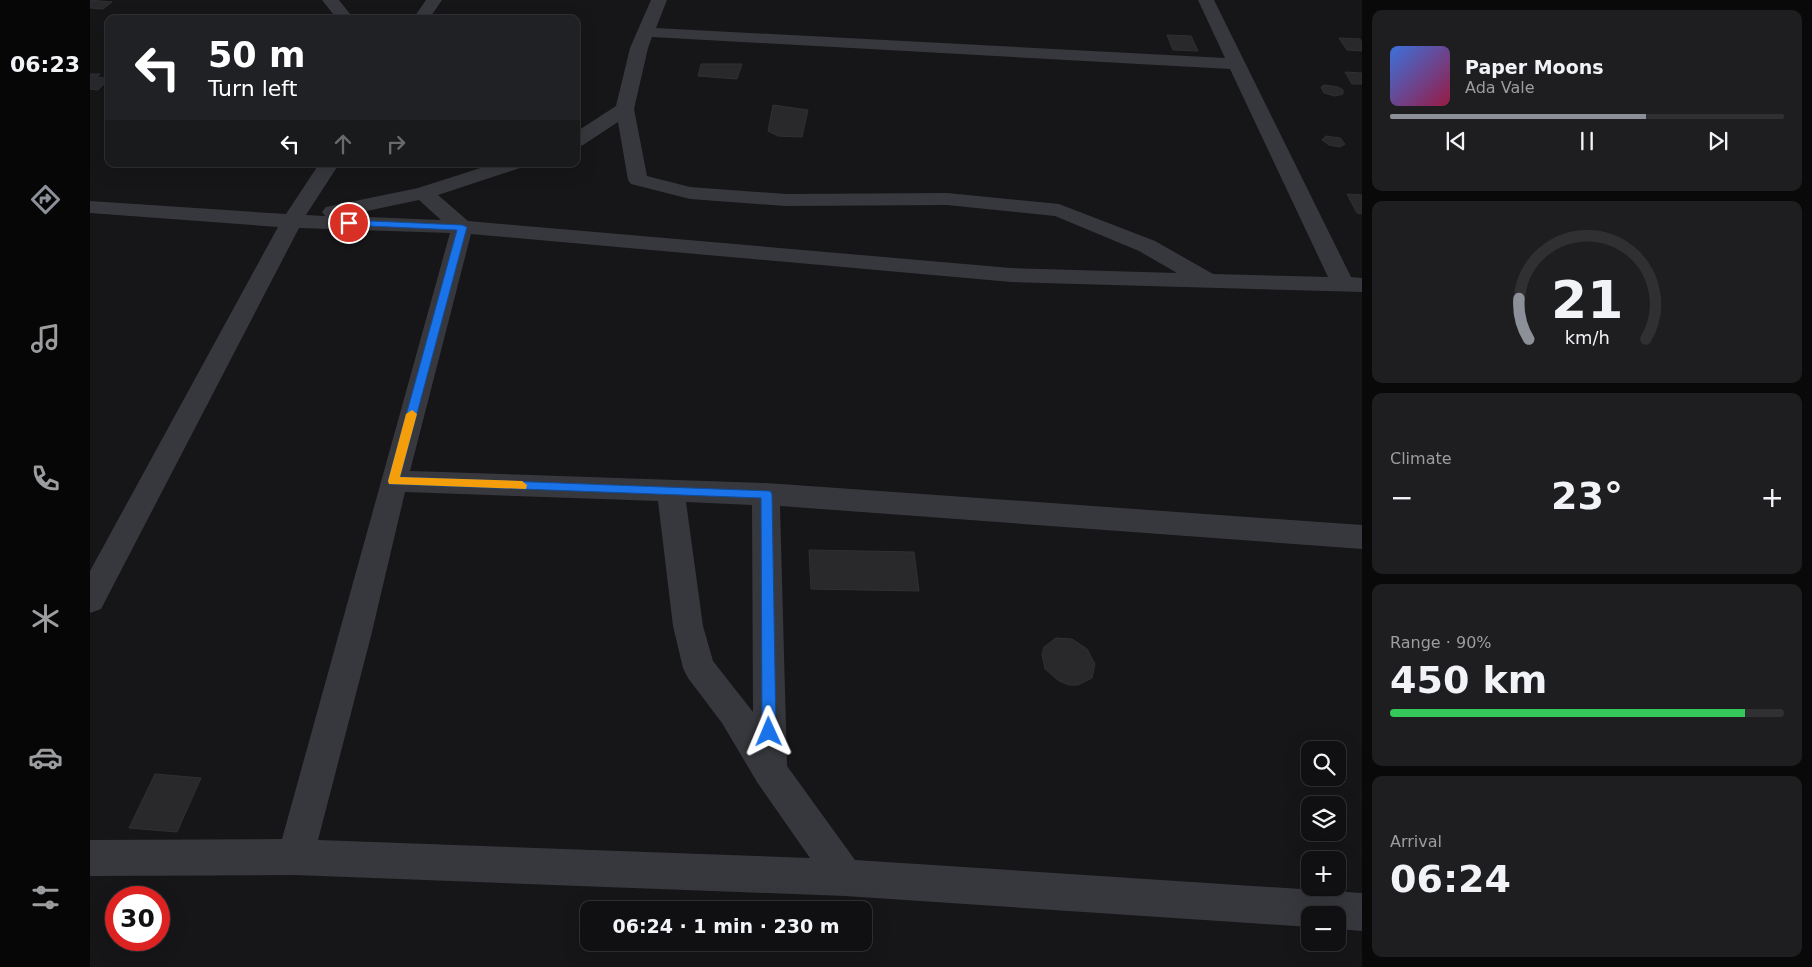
<!DOCTYPE html>
<html lang="en">
<head>
<meta charset="utf-8">
<style>
	:root { --surface:#101012; --page:#1e1e20; --text:#f1f3f6; --muted:#9c9d9f; --line:#303032; --accent:#8c9099 }
	body { margin:0; font-family:"DejaVu Sans",sans-serif; background:var(--page); color:var(--text); height:100vh; display:flex; flex-direction:column; font-size:19px; white-space:nowrap }
	* { box-sizing:border-box; margin:0 }
	p { font-size:16px; color:var(--muted) }
	.icon { flex:none; width:28px; height:28px; fill:none; stroke:currentColor; stroke-width:2; stroke-linecap:round; stroke-linejoin:round }
	.map { position:relative; flex:1; overflow:hidden }
	.drawer { display:flex; flex-direction:column; gap:10px; padding:10px; background:#09090a; width:450px }
	.drawer>* { flex:none }
	.hud { position:absolute; left:15px; top:15px; width:475px; height:152px; border-radius:10px; box-shadow:0 5px 20px #0002,0 0 0 1px var(--line); background:#202124; color:#fff; overflow:hidden }
	.buttons { position:absolute; left:1211px; top:741px; display:grid; gap:10px }
	.buttons a { display:grid; place-items:center; width:45px; height:45px; border-radius:10px; background:var(--surface); box-shadow:0 5px 20px #0002,0 0 0 1px var(--line); font-size:25px }
	.speed { position:absolute; left:15px; top:886px; display:flex; gap:10px; font-size:25px; font-weight:700; text-align:center }
	.speed>* { display:grid; place-content:center; width:65px; height:65px; border-radius:50%; background:var(--surface); box-shadow:0 5px 20px #0002,0 0 0 1px var(--line); line-height:1 }
	.speed .limit { border:8px solid #d22; background:#fff; color:#111 }
	.pin { position:absolute; display:grid; place-items:center; width:42px; height:42px; color:#fff; margin:-21px; border:2px solid #fff; border-radius:50%; box-shadow:0 1px 5px #0007 }
	.me { position:absolute; width:55px; margin:-28px; rotate:359deg; stroke-linejoin:round; filter:drop-shadow(0 0 4px #0008) }
	.turn { display:flex; align-items:center; gap:18px; height:105px; padding:0 20px; font-size:22px }
	.turn .icon { width:65px; height:65px; stroke-width:2.5 }
	.turn b { display:block; font-size:35px; line-height:42px }
	.lanes { display:flex; align-items:center; height:48px; padding:0 20px; background:#0003; justify-content:center; gap:25px; direction:ltr }
	.lanes .off { opacity:.35 }
	.big { font-size:38px; font-weight:700; line-height:1.1 }
	.drawer .tile { flex:1; display:flex; flex-direction:column; justify-content:center; gap:8px; min-width:0; padding:0 18px; border-radius:10px; background:var(--page) }
	.drawer .dial { align-items:center; gap:0 }
	.dial svg { height:130px; overflow:visible; fill:none; stroke:var(--line); stroke-width:7; stroke-linecap:round; text-anchor:middle }
	.dial text { fill:var(--text); stroke:none }
	.song { display:flex; align-items:center; gap:15px }
	.cover { width:60px; height:60px; border-radius:8px; background:linear-gradient(135deg,hsl(220 70% 55%),hsl(340 70% 35%)) }
	.played { height:5px; border-radius:2px; background:linear-gradient(90deg,var(--accent) 65%,var(--line) 65%) }
	.keys { display:flex; justify-content:space-around; direction:ltr }
	.heat { display:flex; justify-content:space-between; align-items:center; font-size:28px; direction:ltr }
	.charge { height:8px; border-radius:4px; background:linear-gradient(90deg,#34c759 90%,var(--line) 0) }
	.trip { position:absolute; left:490px; top:901px; width:292px; height:50px; border-radius:10px; background:var(--surface); box-shadow:0 5px 20px #0002,0 0 0 1px var(--line); font-weight:700; line-height:50px; text-align:center }
	main { display:flex; flex:1; min-height:0 }
	.tabs { display:flex; flex-direction:column; width:90px; justify-content:space-around; align-items:center; background:#060607; color:var(--muted) }
	.tabs .icon { width:35px; height:35px }
	.tabs .selected { color:var(--accent) }
	.tabs b { font-size:22px; color:var(--text) }
	.map>svg:first-child { display:block }
	.building { fill:#29292c; stroke:#303034 }
	.lines { fill:none; stroke-linecap:round; stroke-linejoin:round }
	.street { fill:#37383d; fill-rule:evenodd }
	.route { fill:#1a73e8; stroke:#114b97 }
	.slow { fill:#f59e0b }
</style>
</head>
<body>
<main>
<nav class="tabs">
<b>06:23</b>
<svg class="icon selected" aria-label="directions" viewBox="0 0 24 24"><path d="M12 3l9 9-9 9-9-9zM9 14v-3h6M13 9l2 2-2 2"/></svg>
<svg class="icon" aria-label="music" viewBox="0 0 24 24"><path d="M9 18V5l10-2v13"/><circle cx="6" cy="18" r="3"/><circle cx="16" cy="16" r="3"/></svg>
<svg class="icon" aria-label="phone" viewBox="0 0 24 24"><path d="M5 4h4l2 5-3 2q2 4 5 5l2-3 5 2v4C11 20 4 13 5 4z"/></svg>
<svg class="icon" aria-label="climate" viewBox="0 0 24 24"><path d="M12 3v18M4 7l16 10M4 17L20 7"/></svg>
<svg class="icon" aria-label="car" viewBox="0 0 24 24"><path d="M5 17H2v-5l4-1 3-4h7l3 4 3 1v5h-3M9 17h6M6 11h13"/><circle cx="7" cy="17" r="2"/><circle cx="17" cy="17" r="2"/></svg>
<svg class="icon" aria-label="filters" viewBox="0 0 24 24"><path d="M4 7h16M4 17h16"/><circle cx="9" cy="7" r="2"/><circle cx="15" cy="17" r="2"/></svg>
</nav>
<div class="map">
<svg width="1272" height="967" viewBox="0 0 1272 967">
	<rect width="100%" height="100%" fill="#161618"/>
	<!-- building -->
	<path class="building" d="M0 0 22 2 13 9 0 8Z
		M1077 35 1101 36 1108 51 1083 50Z
		M1249 38 1270 39 1272 43V51L1257 50Z
		M611 64H652L647 79 608 76Z
		M1255 72 1272 73V84H1262Z
		M0 74H10L7 77 19 79 8 90 0 89Z
		M1234 85 1248 87 1253 90V94L1245 96 1234 93 1231 87Z
		M683 105 718 110 712 137 688 136 678 131Z
		M1236 136 1250 138 1255 144 1250 147 1239 145 1232 140Z
		M1257 194 1272 195V214L1267 213Z
		M719 550 824 552 829 591 721 589Z
		M966 638 982 639 997 649 1005 664 1002 678 988 685H979L969 681 955 669 952 654 954 647Z
		M65 774 111 778 87 832 39 828Z"/>
	<g class="lines">
		<!-- street -->
		<path class="street" d="M232 0H249L264 19H247Z
			M336 0H352L339 19H323Z
			M561 0H577L566 28 1135 58 1108 0H1124L1261 277 1272 278V292L921 282 381 234 320 471 676 483 1272 525V549L690 506 697 766 765 860 1272 893V931L1248 929V915H1220V927L755 896 205 875 0 876V840L192 839 360 233 209 228 11 609 0 613V571L188 227 0 213V201L196 214 229 164H249L216 215 235 216 232 212 236 207 328 188 403 164H433L430 168 348 195 378 221 921 268 1087 273 1049 251 965 216 857 205 696 206 600 199 541 184 538 180 528 122 493 145 486 147V132L526 106 540 48ZM562 37 1140 69 1238 277 1123 274 1065 241 969 204 857 193 696 194 600 187 557 176 544 109 558 48ZM329 200 351 220 253 216ZM315 492 568 501 583 626 593 668 598 678 632 723 667 782 720 858 228 840 281 636ZM596 502 662 505 663 712 623 661 613 626Z"/>
	</g>
	<!-- route -->
	<path class="route" d="M259 220 372 225 377 227 310 477 680 491 682 494 686 732 684 737 679 739 674 737 672 732 671 498 299 484 298 481 367 230 256 225 254 223Z"/>
	<!-- slow -->
	<path class="slow" d="M322 410 327 414 310 477 432 481 437 485 436 489 299 484 298 481 316 414Z"/>
</svg>
<div class="buttons">
<a><svg class="icon" aria-label="search" viewBox="0 0 24 24"><circle cx="10" cy="10" r="6"/><path d="M15 15l6 6"/></svg></a>
<a><svg class="icon" aria-label="layers" viewBox="0 0 24 24"><path d="M12 4l9 5-9 5-9-5zM3 14l9 5 9-5"/></svg></a>
<a>+</a>
<a>−</a>
</div>
<div class="speed"><div class="limit">30</div></div>
<div class="pin" style="left:259px;top:223px;background:#d93025"><svg class="icon" aria-label="arrive" viewBox="0 0 24 24"><path d="M6 21V4h12l-3 4 3 4H6"/></svg></div>
<svg class="me" style="left:679px;top:732px" viewBox="-20 -20 40 40"><path d="M0-17L14 15 0 8-14 15z" fill="#1a73e8" stroke="#fff" stroke-width="4"/></svg>
<div class="trip">06:24 · 1 min · 230 m</div>
<div class="hud">
<div class="turn"><svg class="icon" aria-label="left" viewBox="0 0 24 24"><path d="M17 20v-9H6M10 6l-5 5 5 5"/></svg><div><b>50 m</b>Turn left</div></div>
<div class="lanes"><svg class="icon" aria-label="left" viewBox="0 0 24 24"><path d="M17 20v-9H6M10 6l-5 5 5 5"/></svg><svg class="icon off" aria-label="ahead" viewBox="0 0 24 24"><path d="M12 20V5M6 11l6-6 6 6"/></svg><svg class="icon off" aria-label="right" viewBox="0 0 24 24"><path d="M7 20v-9h11M14 6l5 5-5 5"/></svg></div>
</div>
</div>
<section class="drawer">
<div class="tile">
<div class="song"><i class="cover"></i><div><b>Paper Moons</b><p>Ada Vale</p></div></div>
<div class="played"></div>
<div class="keys"><svg class="icon" aria-label="previous" viewBox="0 0 24 24"><path d="M18 5L8 12l10 7zM5 5v14"/></svg><svg class="icon" aria-label="pause" viewBox="0 0 24 24"><path d="M8 5v14M16 5v14"/></svg><svg class="icon" aria-label="next" viewBox="0 0 24 24"><path d="M6 5l10 7-10 7zM19 5v14"/></svg></div>
</div>
<div class="tile dial"><svg viewBox="0 0 100 80">
<path d="M14 69A42 42 0 1 1 86 69"/>
<path d="M14 69A42 42 0 0 1 8 44" stroke="#8c9099"/>
<text x="50" y="56" font-size="32" font-weight="700">21</text>
<text x="50" y="72" font-size="11">km/h</text>
</svg></div>
<div class="tile"><p>Climate</p>
<div class="heat"><a>−</a><b class="big">23°</b><a>+</a></div>
</div>
<div class="tile"><p>Range · 90%</p><b class="big">450 km</b><div class="charge"></div></div>
<div class="tile"><p>Arrival</p><b class="big">06:24</b></div>
</section>
</main>
</body>
</html>
